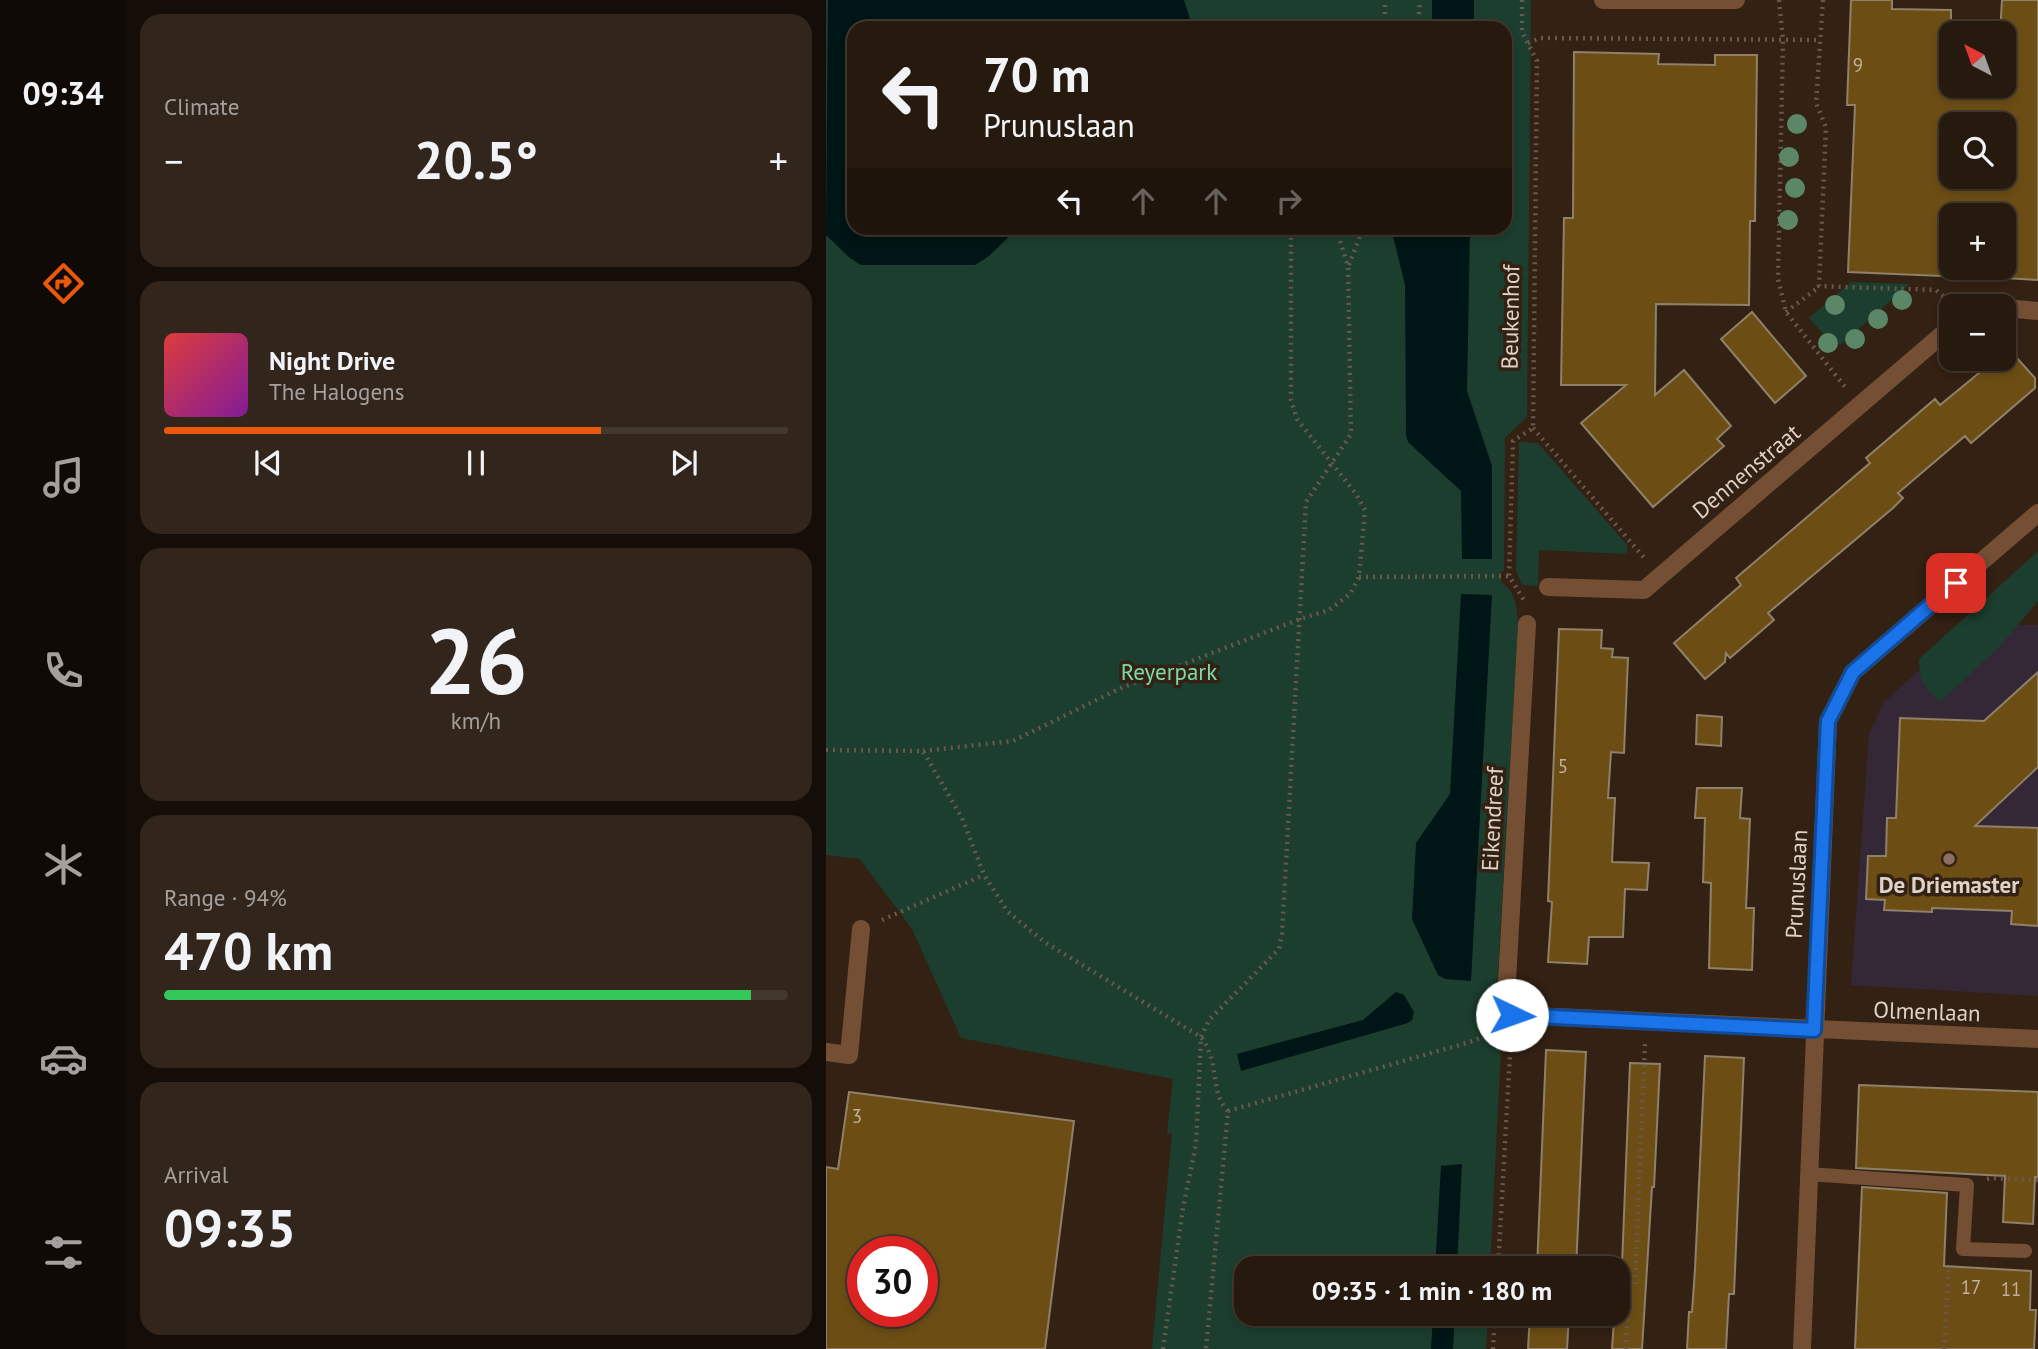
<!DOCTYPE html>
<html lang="en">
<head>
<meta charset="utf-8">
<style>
	:root { --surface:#26190e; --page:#32261c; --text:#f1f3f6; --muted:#a4a09e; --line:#42382e; --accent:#ea580c }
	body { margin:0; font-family:"PT Sans",sans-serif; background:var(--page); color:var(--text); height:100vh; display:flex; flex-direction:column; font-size:26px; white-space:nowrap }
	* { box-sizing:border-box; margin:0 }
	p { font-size:23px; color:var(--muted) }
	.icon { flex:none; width:38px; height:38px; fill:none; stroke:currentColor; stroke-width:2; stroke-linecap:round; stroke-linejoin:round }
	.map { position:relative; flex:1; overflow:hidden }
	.details { display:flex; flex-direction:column; gap:14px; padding:14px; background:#150e08; width:700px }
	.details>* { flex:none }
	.guide { position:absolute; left:21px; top:21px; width:665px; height:214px; border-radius:21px; box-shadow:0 4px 10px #0003,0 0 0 2px var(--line); background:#26190e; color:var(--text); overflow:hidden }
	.needle { width:46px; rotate:319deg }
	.tools { position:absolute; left:1113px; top:21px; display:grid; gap:14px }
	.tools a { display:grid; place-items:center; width:77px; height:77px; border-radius:14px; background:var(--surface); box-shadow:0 4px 10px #0003,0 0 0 2px var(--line); font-size:35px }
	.speed { position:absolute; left:21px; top:1236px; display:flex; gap:14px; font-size:35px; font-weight:700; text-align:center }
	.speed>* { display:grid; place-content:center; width:91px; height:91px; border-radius:50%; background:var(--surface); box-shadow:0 4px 10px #0003,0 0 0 2px var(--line); line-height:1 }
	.speed .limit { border:10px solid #d22; background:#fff; color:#111 }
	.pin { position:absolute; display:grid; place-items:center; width:60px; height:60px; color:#fff; margin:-30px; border-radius:14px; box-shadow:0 4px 10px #0006 }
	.me { position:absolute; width:77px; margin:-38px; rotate:93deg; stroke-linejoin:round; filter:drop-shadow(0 0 5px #0008) }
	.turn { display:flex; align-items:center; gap:24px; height:147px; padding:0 21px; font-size:32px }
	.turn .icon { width:91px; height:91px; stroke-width:2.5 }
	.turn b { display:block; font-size:49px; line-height:60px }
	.lanes { display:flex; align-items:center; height:66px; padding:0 21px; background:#0003; justify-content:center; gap:35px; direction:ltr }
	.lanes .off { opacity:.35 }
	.big { font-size:52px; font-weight:700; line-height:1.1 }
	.details .widget { flex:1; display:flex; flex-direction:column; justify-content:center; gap:10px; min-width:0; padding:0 24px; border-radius:21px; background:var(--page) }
	.details .dial { align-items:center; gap:0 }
	.dial b { font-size:91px; line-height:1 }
	.song { display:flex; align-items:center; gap:21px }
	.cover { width:84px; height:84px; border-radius:10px; background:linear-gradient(135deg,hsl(0 70% 55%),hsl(290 70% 35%)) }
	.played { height:7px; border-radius:4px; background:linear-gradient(90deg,var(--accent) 70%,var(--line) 70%) }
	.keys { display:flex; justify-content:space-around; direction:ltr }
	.heat { display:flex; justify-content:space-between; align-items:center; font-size:38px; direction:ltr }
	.charge { height:10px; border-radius:5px; background:linear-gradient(90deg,#34c759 94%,var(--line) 0) }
	.trip { position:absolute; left:408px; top:1256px; width:396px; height:70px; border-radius:21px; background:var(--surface); box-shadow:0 4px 10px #0003,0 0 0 2px var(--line); font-weight:700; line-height:70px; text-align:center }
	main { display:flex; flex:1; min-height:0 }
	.tabs { display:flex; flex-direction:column; width:126px; justify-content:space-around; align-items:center; background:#0f0a06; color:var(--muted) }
	.tabs .icon { width:49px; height:49px }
	.tabs .current { color:var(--accent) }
	.tabs b { font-size:32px; color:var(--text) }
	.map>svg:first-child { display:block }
	.education { fill:#352836 }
	.green { fill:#1c3e2e; fill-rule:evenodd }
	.water { fill:#001515 }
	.building { fill:#6c4e15; stroke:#8e8069; stroke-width:2; fill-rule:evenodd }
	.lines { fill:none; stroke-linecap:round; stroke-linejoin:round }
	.path { stroke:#69584c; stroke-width:4.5; stroke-dasharray:2 5; stroke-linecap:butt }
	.service { stroke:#744f34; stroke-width:14 }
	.minor { stroke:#744f34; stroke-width:18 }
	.tree { fill:#5b8768 }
	.route-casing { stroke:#114b97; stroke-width:18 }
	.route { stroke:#1a73e8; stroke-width:12 }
	.education-dot { fill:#8d6e63; stroke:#332113; stroke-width:2.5 }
	.labels { text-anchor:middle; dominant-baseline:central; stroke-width:7; stroke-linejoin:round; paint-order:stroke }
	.number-label { font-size:19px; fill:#c2b19c }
	.street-label { font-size:23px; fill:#ded2c9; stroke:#332113 }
	.park-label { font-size:23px; fill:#7bdaad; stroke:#332113 }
	.poi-label { font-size:23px; font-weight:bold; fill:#ded2c9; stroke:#332113 }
</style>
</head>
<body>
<main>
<nav class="tabs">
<b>09:34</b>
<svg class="icon current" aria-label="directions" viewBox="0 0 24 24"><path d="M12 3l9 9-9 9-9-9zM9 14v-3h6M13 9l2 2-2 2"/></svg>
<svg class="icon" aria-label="music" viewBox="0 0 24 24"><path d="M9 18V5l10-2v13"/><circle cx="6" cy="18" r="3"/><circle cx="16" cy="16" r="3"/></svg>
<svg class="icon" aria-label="phone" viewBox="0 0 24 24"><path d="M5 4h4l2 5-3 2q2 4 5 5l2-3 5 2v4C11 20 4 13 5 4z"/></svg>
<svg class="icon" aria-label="climate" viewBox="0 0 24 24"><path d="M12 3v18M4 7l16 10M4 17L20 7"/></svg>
<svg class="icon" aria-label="car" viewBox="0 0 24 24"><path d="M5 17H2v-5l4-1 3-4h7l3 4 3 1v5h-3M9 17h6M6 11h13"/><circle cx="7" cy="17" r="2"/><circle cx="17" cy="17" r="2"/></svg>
<svg class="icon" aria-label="filters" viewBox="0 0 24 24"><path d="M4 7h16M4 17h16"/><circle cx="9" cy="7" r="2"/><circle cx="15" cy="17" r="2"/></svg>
</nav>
<section class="details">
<div class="widget"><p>Climate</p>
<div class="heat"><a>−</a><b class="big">20.5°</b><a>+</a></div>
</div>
<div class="widget">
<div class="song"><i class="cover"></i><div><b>Night Drive</b><p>The Halogens</p></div></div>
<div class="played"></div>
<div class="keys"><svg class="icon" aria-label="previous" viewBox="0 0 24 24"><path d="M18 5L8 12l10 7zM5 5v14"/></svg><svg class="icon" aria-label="pause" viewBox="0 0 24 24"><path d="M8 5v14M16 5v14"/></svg><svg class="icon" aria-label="next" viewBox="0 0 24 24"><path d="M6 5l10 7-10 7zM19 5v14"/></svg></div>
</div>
<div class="widget dial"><b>26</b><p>km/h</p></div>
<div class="widget"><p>Range · 94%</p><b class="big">470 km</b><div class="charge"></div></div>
<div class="widget"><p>Arrival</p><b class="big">09:35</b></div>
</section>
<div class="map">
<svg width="1212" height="1349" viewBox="0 0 1212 1349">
	<rect width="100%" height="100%" fill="#332113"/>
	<!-- education -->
	<path class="education" d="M1144 624 1212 625V996L1025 985 1043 734 1058 702Z"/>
	<!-- green -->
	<path class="green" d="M0 0H705L701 417 679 438 678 571H675V582C689 590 692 610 692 625L669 1023 668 1049 675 1046 664 1269H420V1314H662L660 1349H326L346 1133 341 1134 347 1079 135 1038 86 929 34 859 0 855ZM28 28H679V228H28Z
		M1025 282 1084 284 1014 345 1003 333 999 336 983 318Z
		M693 442 712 443 801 545V554L713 550 712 586 696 585 690 571Z
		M1212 551V601L1175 645 1114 702C1099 689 1093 679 1093 659Z"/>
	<!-- water -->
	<path class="water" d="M2 0H358L367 28H28V228H192L163 256 149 265H35L24 258 0 235Z
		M606 0H648V28H606Z
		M565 228H644L641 391 666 466V559H636L635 491 582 442 580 435 579 285Z
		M635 594 666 595 645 981 619 979 612 975 586 919 590 843 624 794Z
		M570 992 578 995 588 1012 586 1020 582 1023 415 1071 411 1054 537 1020Z
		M636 1164 631 1269H609L615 1166Z
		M607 1314H629L627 1349H605Z"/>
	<!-- building -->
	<path class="building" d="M1025 0H1066V9L1125 10V92L1171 93 1172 86H1178V33H1174L1176 0H1212V280L1178 278V215L1175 213 1125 211V266L1116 265 1115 276 1022 272 1029 105H1021ZM1125 124H1178L1176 178 1125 177Z
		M748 52 833 54 832 64 889 65V55H931L929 221H924L923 305 830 304 829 395 858 370 905 426 891 439 898 446 827 507 755 423 800 385H735L738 218H747Z
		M926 312 980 376 949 403 895 339Z
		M1182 348 1209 378V388L1145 443 1139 436 1072 493 1077 498 1067 508 942 613 948 620 904 658 900 653 899 662 879 679 848 643 915 585 910 578 1044 463 1040 458 1109 399 1114 405 1170 359H1178V352Z
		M733 629 776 630 775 648 787 649 786 657 802 658 798 753 785 752 782 798H789L786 862 823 863 821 890 799 889 797 937H763L761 964 722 962 726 902 722 901Z
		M1212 672V767L1149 826 1212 828V926L1185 924 1186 911 1106 908V912L1058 910 1059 900 1040 899 1042 856H1060L1061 818H1070L1074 718 1158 721Z
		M871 715 896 717 895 746 870 744Z
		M871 788H916L914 818 924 819 920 908H928L926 970 883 968 885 883 877 882 879 818H869Z
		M720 1050 760 1052 750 1269H711Z
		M879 1056 918 1058 908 1294H903L900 1349H861L863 1312H866L869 1269Z
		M804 1063 834 1064 828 1187H826L816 1349H786L788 1320H791V1289H794L796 1265Z
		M1033 1085 1212 1092V1177H1209L1207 1224 1177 1222 1179 1176 1030 1168Z
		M23 1092 248 1121 219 1349H0V1167L12 1169ZM37 1251H96V1311H37Z
		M1036 1187 1121 1193 1118 1266 1205 1271 1204 1310H1210L1208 1349H1029Z
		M704 1314H743L741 1349H702Z"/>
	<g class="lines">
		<!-- path -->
		<path class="path" d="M696 0V32L711 61 707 428 687 441 683 576 699 602
			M953 0 957 40 952 279 960 312 1019 387
			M997 0 990 103 1000 127 993 286 1110 290 1125 303
			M559 28V0
			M592 28 594 0
			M702 43 714 38 994 40
			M523 265 537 228
			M960 312 993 287
			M707 428 820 560
			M533 577 683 576
			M0 750 97 751 136 818 158 875 182 912 220 943 375 1037C395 1064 383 1092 402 1111L380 1349
			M97 751 187 741 293 689 474 619 503 610 524 594 533 577 539 510 530 494 471 419 465 400V228
			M56 920 158 875
			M402 1111 644 1042 670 1032
			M1161 1179 1166 1178 1212 1180
			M672 1269 685 1036
			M809 1284 819 1043
			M337 1349 357 1208 370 1144 375 1037 383 1020 453 949 456 934 480 502 525 434 522 266 510 228
			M667 1349 669 1314
			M800 1349 802 1299
			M1118 1349 1123 1265"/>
		<!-- service -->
		<path class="service" d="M982 1174 1141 1185 1137 1249 1199 1251"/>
		<!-- minor -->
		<path class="minor" d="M777 0H910
			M1178 308 1212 311
			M722 587 818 590 1125 327
			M701 624 680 999 686 1015 1212 1039
			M0 1052 23 1055 35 929
			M976 1349 1002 721 1027 672 1212 513"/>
	</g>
	<!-- trees -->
	<g class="tree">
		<circle cx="971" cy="124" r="10"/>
		<circle cx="963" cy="157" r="10"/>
		<circle cx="969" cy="188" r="10"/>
		<circle cx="962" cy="220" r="10"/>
		<circle cx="1076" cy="300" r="10"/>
		<circle cx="1009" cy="305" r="10"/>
		<circle cx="1052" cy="319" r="10"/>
		<circle cx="1029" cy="339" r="10"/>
		<circle cx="1002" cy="343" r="10"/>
	</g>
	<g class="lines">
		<defs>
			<path id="route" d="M686 1015 988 1030 1002 721 1027 672 1130 583"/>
		</defs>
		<!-- route casing -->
		<use href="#route" class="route-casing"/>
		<!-- route -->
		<use href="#route" class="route"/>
	</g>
	<!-- markers -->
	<circle class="education-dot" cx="1123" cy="859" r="7"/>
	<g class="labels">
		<!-- number labels -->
		<g class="number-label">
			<text x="1032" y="65">9</text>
			<text x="737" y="766">5</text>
			<text x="31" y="1116">3</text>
			<text x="1145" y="1287">17</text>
			<text x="1185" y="1289">11</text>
		</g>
		<!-- street labels -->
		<g class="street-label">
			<text transform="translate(684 317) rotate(-89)">Beukenhof</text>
			<text transform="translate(920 471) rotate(-40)">Dennenstraat</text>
			<text transform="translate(666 819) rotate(-87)">Eikendreef</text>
			<text transform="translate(970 884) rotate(-87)">Prunuslaan</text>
			<text transform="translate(1101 1011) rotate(2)">Olmenlaan</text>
		</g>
		<!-- park labels -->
		<g class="park-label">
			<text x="343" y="671">Reyerpark</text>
		</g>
		<!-- poi labels -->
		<g class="poi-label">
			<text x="1123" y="884">De Driemaster</text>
		</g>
	</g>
</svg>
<div class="tools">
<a><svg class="needle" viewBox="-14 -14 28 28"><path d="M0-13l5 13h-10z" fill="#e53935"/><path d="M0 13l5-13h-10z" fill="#a4a09e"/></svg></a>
<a><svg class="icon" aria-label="search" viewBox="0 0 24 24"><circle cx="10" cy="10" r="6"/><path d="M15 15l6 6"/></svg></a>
<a>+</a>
<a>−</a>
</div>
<div class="speed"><div class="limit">30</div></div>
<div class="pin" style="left:1130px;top:583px;background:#d93025"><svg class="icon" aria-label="arrive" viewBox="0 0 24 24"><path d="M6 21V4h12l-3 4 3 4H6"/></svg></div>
<svg class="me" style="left:686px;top:1015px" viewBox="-20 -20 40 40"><circle r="19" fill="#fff"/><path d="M0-13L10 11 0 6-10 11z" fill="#1a73e8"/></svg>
<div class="trip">09:35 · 1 min · 180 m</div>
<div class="guide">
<div class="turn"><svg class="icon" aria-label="left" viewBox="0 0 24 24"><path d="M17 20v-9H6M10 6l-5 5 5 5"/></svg><div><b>70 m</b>Prunuslaan</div></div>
<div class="lanes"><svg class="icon" aria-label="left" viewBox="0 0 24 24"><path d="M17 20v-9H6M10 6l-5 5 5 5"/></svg><svg class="icon off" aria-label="ahead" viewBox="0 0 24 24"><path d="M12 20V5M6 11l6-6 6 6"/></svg><svg class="icon off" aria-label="ahead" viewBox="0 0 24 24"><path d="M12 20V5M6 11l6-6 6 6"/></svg><svg class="icon off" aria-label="right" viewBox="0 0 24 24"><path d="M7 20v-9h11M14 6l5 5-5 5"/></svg></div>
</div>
</div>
</main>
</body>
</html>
